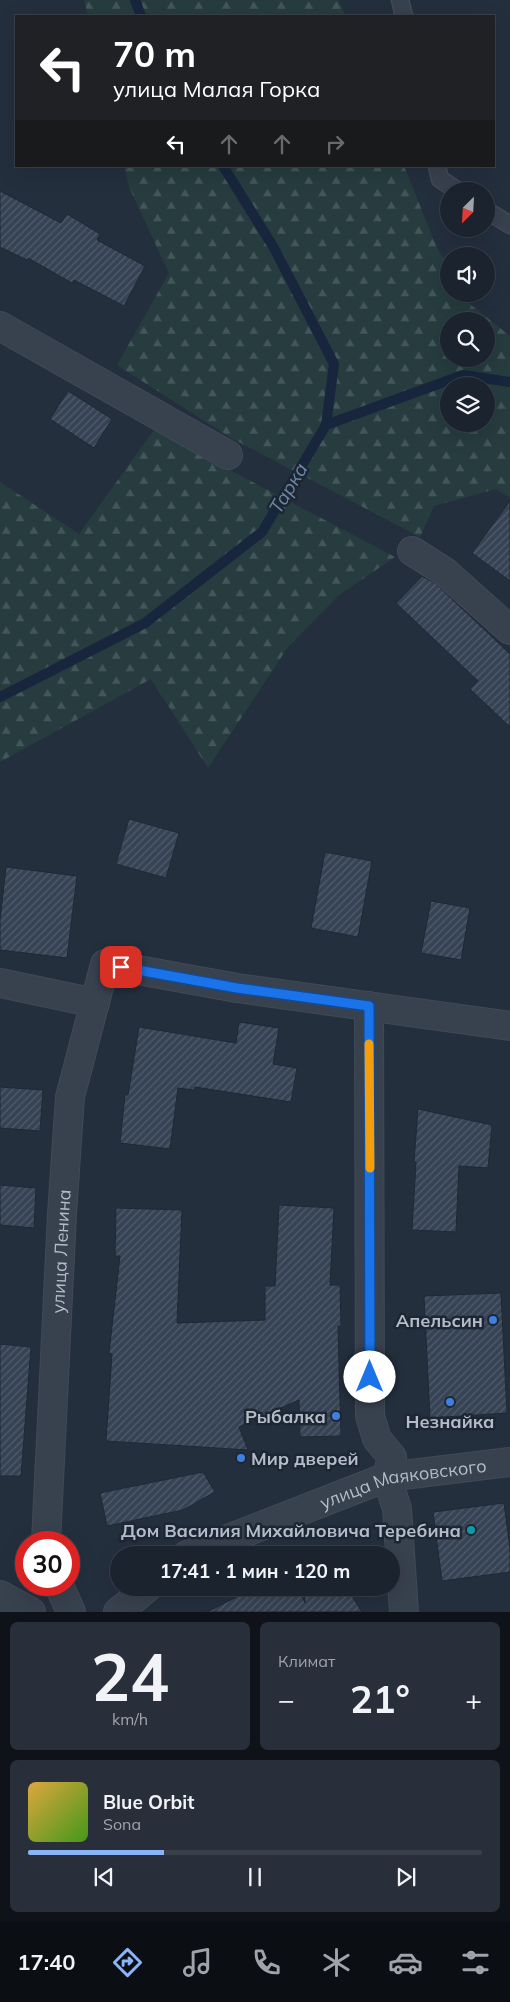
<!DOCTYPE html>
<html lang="ru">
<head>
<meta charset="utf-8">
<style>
	:root { --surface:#1b232e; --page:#282f3a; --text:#f1f3f6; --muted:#a0a4aa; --line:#39404a; --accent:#8ab4f8 }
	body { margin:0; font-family:Mulish,sans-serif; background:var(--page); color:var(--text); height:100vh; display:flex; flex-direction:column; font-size:19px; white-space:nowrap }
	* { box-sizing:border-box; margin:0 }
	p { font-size:16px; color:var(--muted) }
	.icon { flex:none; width:28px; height:28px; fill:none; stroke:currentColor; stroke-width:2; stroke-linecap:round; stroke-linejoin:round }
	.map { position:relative; height:1612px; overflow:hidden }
	.details { display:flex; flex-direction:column; gap:10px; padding:10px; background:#0f1319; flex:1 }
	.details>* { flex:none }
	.banner { position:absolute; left:15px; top:15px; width:480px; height:152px; border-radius:0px; box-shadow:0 5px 20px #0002,0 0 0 1px var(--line); background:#202124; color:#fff; overflow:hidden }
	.needle { width:32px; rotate:204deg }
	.tools { position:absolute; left:440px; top:182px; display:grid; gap:10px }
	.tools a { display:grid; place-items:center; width:55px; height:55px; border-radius:50%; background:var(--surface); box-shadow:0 5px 20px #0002,0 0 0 1px var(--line); font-size:25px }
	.speed { position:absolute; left:15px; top:1531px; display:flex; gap:10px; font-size:25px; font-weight:700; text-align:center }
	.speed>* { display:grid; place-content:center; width:65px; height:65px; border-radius:50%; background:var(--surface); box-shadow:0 5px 20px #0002,0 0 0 1px var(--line); line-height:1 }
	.speed .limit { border:8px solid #d22; background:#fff; color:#111 }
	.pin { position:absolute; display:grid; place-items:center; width:42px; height:42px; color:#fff; margin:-21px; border-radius:10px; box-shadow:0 2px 8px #0006 }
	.me { position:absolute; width:55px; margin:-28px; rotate:0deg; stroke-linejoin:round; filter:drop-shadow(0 0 4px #0008) }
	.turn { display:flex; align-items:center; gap:18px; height:105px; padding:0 15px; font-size:22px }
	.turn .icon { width:65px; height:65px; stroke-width:2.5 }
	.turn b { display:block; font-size:35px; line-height:42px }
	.lanes { display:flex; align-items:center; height:48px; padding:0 15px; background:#0003; justify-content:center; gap:25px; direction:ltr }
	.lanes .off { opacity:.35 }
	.big { font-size:38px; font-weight:700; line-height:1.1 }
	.details .card { flex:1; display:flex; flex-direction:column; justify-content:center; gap:8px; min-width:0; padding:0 18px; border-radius:8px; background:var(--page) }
	.details .dial { align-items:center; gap:0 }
	.dial b { font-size:65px; line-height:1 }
	.song { display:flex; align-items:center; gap:15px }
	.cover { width:60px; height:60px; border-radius:8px; background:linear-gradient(135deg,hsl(40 70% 55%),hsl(100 70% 35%)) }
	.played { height:5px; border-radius:2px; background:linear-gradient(90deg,var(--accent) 30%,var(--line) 30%) }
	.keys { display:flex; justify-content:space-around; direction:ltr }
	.heat { display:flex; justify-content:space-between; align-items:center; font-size:28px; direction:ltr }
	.details .tiles { flex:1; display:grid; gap:10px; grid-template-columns:1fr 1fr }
	.card:last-child { grid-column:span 2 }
	.trip { position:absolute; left:110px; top:1546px; width:290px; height:50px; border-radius:25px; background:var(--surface); box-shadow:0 5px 20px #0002,0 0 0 1px var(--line); font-weight:700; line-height:50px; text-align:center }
	.tabs { display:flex; height:80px; justify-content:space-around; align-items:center; background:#0b0e12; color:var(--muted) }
	.tabs .icon { width:35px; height:35px }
	.tabs .on { color:var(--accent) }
	.tabs b { font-size:22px; color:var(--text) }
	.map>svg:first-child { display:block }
	.forest { fill:url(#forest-firs); fill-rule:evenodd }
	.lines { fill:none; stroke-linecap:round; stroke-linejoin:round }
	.stream { stroke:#17263c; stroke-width:10 }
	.building { fill:url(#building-hatch); stroke:#1f2835 }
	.service-casing { stroke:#414a57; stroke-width:19 }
	.minor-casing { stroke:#414a57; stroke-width:30 }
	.tertiary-casing { stroke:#414a57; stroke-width:30 }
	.service { stroke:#38414e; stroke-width:16 }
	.minor { stroke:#38414e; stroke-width:28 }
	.tertiary { stroke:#38414e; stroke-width:28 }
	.route-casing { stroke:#114b97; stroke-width:12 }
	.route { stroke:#1a73e8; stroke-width:9 }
	.slow { stroke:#f59e0b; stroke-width:9 }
	.shop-dot { fill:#3f7fe0; stroke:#1d2633; stroke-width:2 }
	.culture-dot { fill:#0f9aa8; stroke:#1d2633; stroke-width:2 }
	.labels { text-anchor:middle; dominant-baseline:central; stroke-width:5; stroke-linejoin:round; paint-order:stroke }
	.street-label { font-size:18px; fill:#b4bcc9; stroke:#1d2633 }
	.poi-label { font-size:18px; font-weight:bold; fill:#b4bcc9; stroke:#1d2633; text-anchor:end }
	.water-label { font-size:19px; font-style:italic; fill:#6d86a8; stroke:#1d2633 }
</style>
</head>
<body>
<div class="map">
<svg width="510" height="1612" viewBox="0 0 510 1612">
	<defs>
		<pattern id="forest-firs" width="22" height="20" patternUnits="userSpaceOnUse" patternTransform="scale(1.25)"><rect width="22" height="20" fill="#263c3f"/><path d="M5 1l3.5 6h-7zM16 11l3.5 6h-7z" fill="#435659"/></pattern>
		<pattern id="building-hatch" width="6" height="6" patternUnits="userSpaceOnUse" patternTransform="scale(1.25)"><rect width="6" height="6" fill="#364354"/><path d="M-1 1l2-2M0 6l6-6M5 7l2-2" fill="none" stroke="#515c6b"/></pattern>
	</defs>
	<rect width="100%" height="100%" fill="#242f3e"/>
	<!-- forest -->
	<path class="forest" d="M84 0H339L345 16H88Z
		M124 166H404L437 248 449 269V294H463L470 304 510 336V498L496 489 434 506 420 537 231 438 117 365 169 273 129 187ZM449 321H486V359H449ZM449 386H486V424H449Z
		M154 430 395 557 339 595 288 647 208 768 151 679 0 762V482L79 534Z"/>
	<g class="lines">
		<!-- stream -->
		<path class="stream" d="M135 0 141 16
			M326 425 463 375 510 382
			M0 697 145 623 262 532 326 425 334 364 274 248 223 166"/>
	</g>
	<!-- building -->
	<path class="building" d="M0 191 61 223 67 214 100 234 97 240 145 266 124 306 74 280 72 283 28 258 27 260 0 247Z
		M68 391 112 419 94 448 50 419Z
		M510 501V581L472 553Z
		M422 576 436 584 510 654V727L470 689 478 681 396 603Z
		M129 819 179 833 166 878 116 864Z
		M325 852 372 861 358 937 311 928Z
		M6 867 77 876 67 958 0 950V920Z
		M431 901 470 908 461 960 421 953Z
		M239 1022 279 1028 273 1064 297 1068 291 1102 195 1087 194 1090 178 1088 170 1149 120 1143 125 1095H128L139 1027 236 1043Z
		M0 1087 43 1090 40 1131 0 1128Z
		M418 1109 492 1125 488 1168 459 1166 456 1232 412 1230 416 1162H414Z
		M0 1185 36 1188 34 1228 0 1225Z
		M279 1205 334 1208 330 1285H340L341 1326H338L341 1436 300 1437 299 1400 239 1427 248 1450 106 1441 112 1354 109 1353 120 1256H115L116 1208 182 1210 177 1323 265 1320V1286H275Z
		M501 1293 507 1413 430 1418 424 1296Z
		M0 1344 31 1347 21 1476H0Z
		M203 1472 215 1492 183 1510 107 1526 100 1493Z
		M504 1503 510 1548V1572L442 1581 433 1512Z
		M254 1588H299L305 1603 304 1588H347L362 1612H207Z"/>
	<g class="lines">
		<defs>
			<path id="service" d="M400 0 404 16
				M437 166 440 179 458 191
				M486 210 510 225"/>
			<g id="minor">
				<path d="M0 326 228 455"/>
				<path d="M412 551 445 572 510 630"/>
				<path d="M0 983 95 1003"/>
				<path d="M369 1006 370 1416 377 1439 392 1457 387 1477 397 1509 404 1612"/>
				<path id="s1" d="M46 1542 62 1214 70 1097 105 964 237 988 510 1026"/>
				<path d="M59 1585 71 1612"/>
				<path d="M0 1595 31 1612"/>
			</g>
			<g id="tertiary">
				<path id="s2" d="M187 1555 387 1477 510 1462"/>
				<path d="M118 1612 147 1588"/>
			</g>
		</defs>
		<!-- service casing -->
		<use href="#service" class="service-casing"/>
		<!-- minor casing -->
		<use href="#minor" class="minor-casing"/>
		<!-- tertiary casing -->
		<use href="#tertiary" class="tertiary-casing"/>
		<!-- service -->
		<use href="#service" class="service"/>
		<!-- minor -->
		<use href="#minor" class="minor"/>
		<!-- tertiary -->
		<use href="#tertiary" class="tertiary"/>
	</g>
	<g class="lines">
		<defs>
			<path id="route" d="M121 967 237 988 369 1006 370 1377"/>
		</defs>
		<!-- route casing -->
		<use href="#route" class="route-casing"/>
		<!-- route -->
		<use href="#route" class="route"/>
		<!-- slow -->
		<path class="slow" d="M369 1044 370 1168"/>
	</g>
	<!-- markers -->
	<g class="shop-dot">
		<circle cx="493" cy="1320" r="5"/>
		<circle cx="450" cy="1402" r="5"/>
		<circle cx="336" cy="1416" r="5"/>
		<circle cx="241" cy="1458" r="5"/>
	</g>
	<circle class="culture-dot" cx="471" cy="1530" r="5"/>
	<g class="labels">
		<!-- street labels -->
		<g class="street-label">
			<text stroke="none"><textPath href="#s1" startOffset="291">улица Ленина</textPath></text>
			<text stroke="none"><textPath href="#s2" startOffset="229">улица Маяковского</textPath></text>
		</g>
		<!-- poi labels -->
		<g class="poi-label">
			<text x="483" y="1320">Апельсин</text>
			<text x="326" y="1416">Рыбалка</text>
			<text x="450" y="1421" text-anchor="middle">Незнайка</text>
			<text x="251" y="1458" text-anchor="start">Мир дверей</text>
			<text x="461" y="1530">Дом Василия Михайловича Теребина</text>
		</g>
		<!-- water labels -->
		<g class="water-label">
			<text transform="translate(288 488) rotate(-59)">Тарка</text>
		</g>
	</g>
</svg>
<div class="tools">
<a><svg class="needle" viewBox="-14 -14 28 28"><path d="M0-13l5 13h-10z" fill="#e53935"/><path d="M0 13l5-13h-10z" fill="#a0a4aa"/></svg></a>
<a><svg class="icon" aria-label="sound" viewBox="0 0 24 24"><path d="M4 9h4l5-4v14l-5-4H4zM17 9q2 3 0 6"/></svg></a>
<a><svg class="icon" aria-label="search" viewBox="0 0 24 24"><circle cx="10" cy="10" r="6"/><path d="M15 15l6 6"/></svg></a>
<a><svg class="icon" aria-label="layers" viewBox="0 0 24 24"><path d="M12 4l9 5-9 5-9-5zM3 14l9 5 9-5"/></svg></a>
</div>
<div class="speed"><div class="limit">30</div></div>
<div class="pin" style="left:121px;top:967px;background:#d93025"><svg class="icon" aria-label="arrive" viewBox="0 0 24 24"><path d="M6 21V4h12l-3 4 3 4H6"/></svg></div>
<svg class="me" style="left:370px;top:1377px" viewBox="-20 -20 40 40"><circle r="19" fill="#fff"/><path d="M0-13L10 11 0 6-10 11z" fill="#1a73e8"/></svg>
<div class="trip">17:41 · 1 мин · 120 m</div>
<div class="banner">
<div class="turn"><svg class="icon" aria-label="left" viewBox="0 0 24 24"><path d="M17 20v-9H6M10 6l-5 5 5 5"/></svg><div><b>70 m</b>улица Малая Горка</div></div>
<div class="lanes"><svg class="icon" aria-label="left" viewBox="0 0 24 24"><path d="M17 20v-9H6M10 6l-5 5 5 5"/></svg><svg class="icon off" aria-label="ahead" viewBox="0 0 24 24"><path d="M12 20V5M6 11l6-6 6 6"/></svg><svg class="icon off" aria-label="ahead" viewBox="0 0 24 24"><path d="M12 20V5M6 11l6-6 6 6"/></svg><svg class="icon off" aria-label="right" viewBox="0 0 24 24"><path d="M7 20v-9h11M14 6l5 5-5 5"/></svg></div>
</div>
</div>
<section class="details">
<div class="tiles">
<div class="card dial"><b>24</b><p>km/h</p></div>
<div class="card"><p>Климат</p>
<div class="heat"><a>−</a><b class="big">21°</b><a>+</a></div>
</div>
<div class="card">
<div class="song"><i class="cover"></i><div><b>Blue Orbit</b><p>Sona</p></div></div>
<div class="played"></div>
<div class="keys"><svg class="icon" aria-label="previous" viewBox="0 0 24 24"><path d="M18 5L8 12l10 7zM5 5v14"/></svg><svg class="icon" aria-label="pause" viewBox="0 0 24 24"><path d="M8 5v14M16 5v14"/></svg><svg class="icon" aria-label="next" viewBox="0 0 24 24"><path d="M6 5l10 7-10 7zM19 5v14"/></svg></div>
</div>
</div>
</section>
<nav class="tabs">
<b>17:40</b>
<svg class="icon on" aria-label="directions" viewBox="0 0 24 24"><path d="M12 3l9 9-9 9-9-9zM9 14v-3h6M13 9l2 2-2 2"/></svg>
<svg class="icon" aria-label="music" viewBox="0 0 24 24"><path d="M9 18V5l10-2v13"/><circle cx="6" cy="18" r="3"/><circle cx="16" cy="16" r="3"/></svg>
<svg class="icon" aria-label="phone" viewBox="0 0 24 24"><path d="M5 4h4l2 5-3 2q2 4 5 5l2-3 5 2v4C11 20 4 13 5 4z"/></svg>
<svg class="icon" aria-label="climate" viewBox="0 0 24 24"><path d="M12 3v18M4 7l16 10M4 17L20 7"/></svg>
<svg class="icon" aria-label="car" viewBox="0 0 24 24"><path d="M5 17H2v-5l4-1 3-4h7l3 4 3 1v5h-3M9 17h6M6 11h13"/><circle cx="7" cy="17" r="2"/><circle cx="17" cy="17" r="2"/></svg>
<svg class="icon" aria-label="filters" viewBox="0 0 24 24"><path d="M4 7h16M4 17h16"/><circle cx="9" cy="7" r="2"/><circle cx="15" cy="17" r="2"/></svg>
</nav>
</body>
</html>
